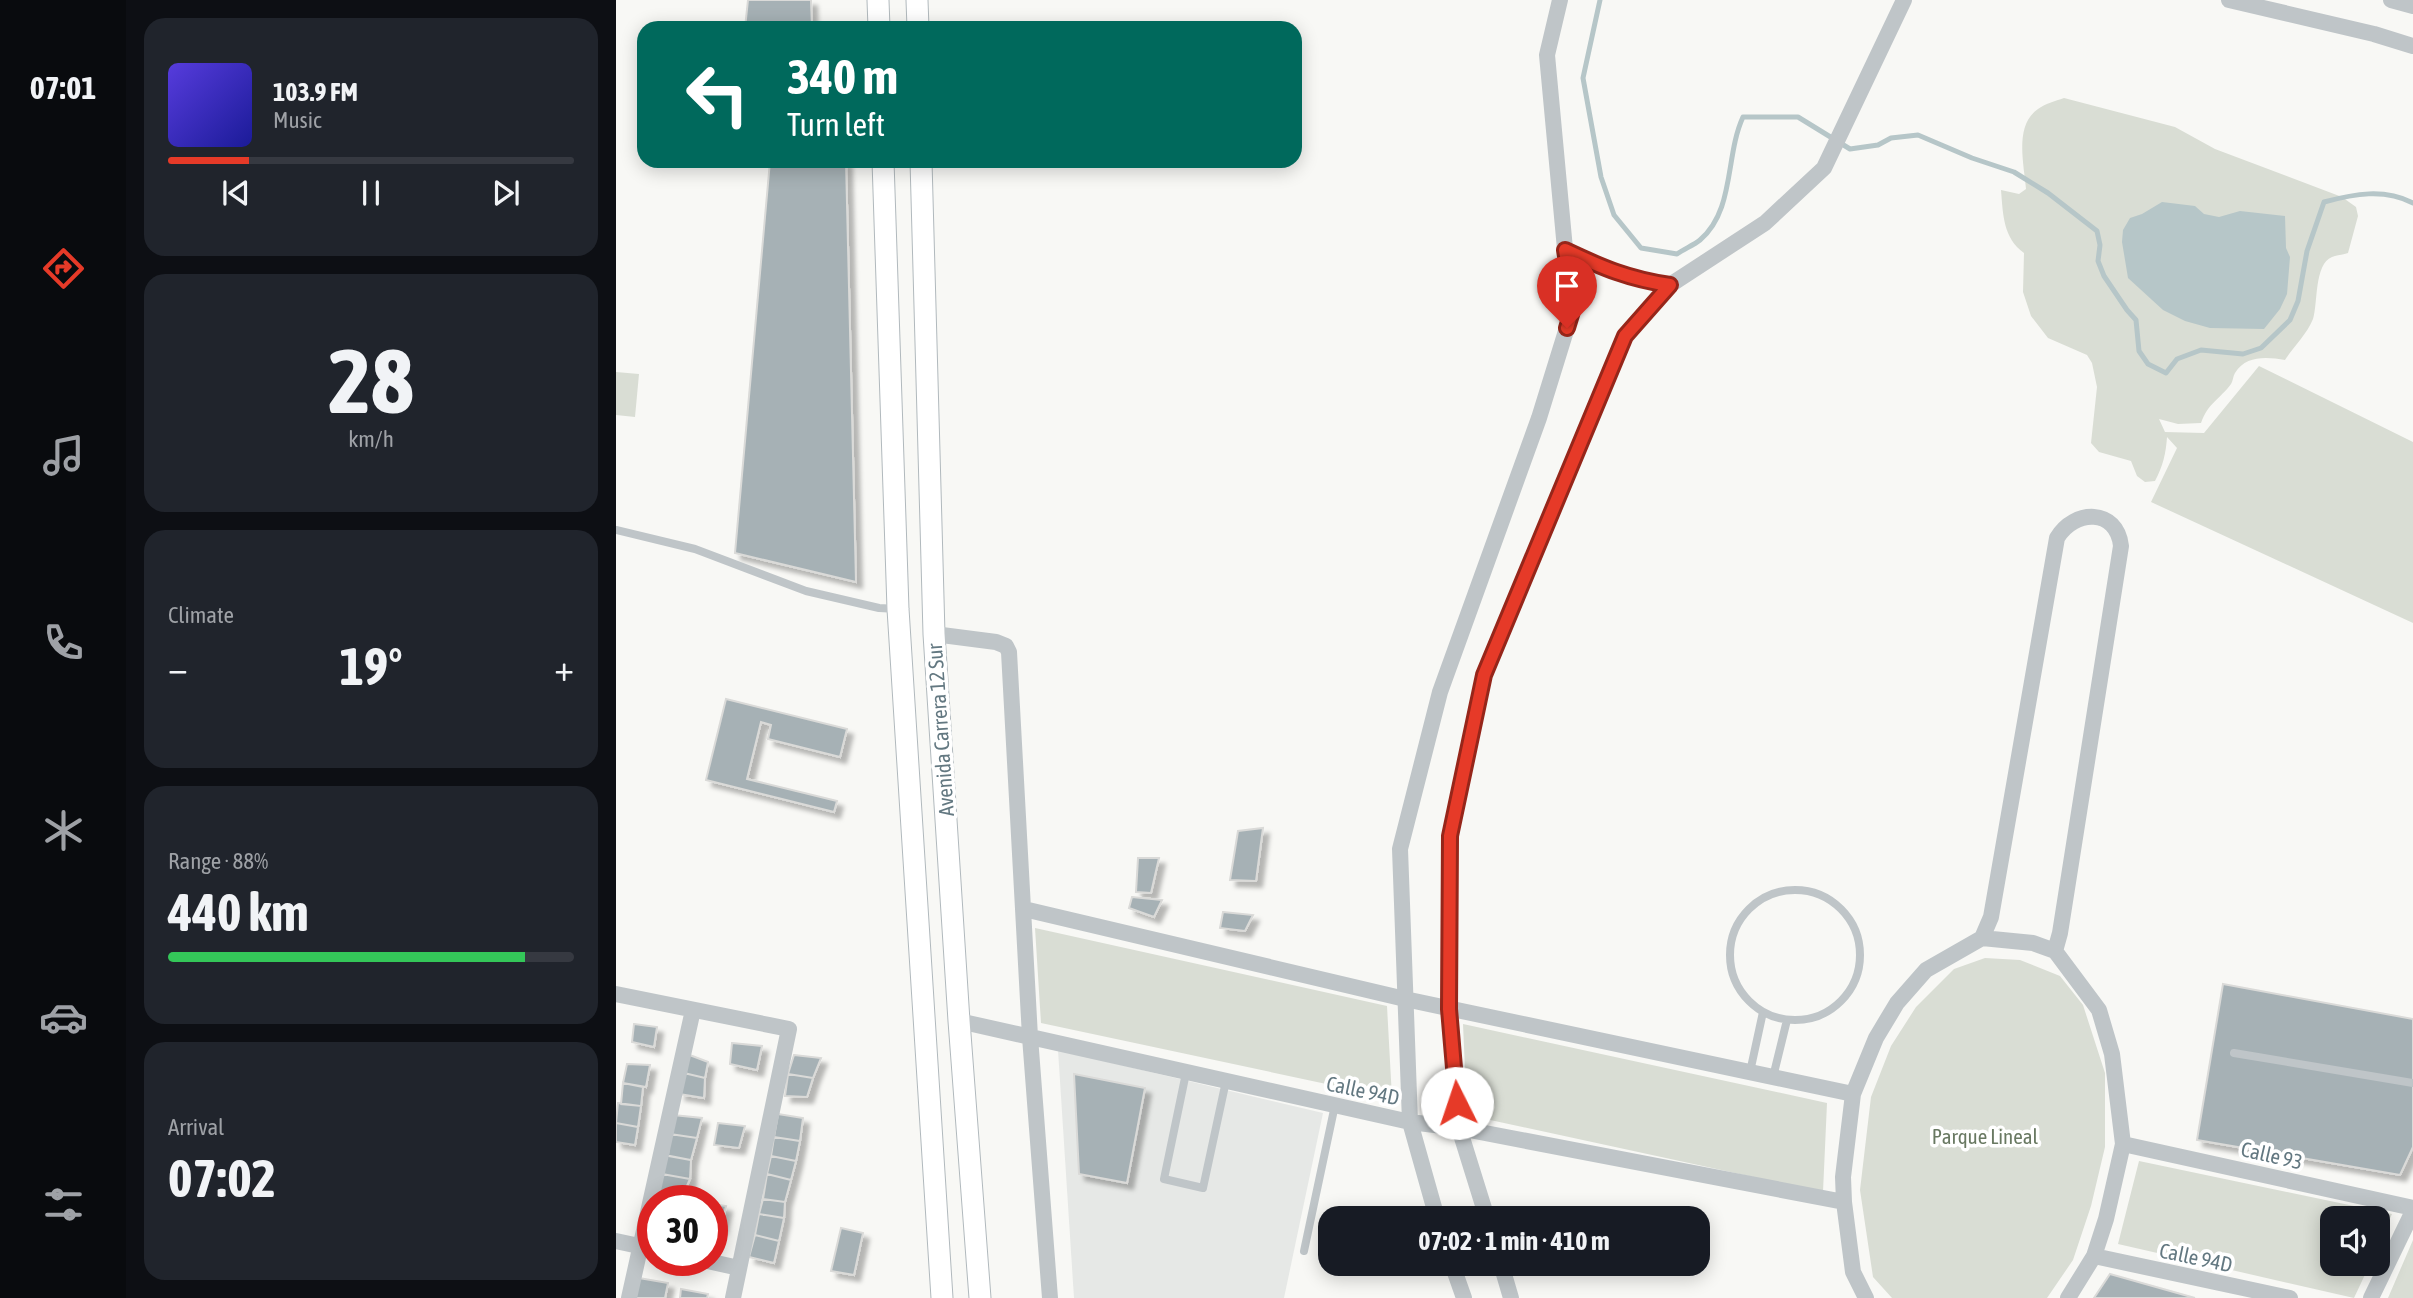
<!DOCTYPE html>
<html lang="en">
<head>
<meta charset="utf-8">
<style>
	:root { --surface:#171b24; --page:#20242c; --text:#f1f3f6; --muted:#9ea1a6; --line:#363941; --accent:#e63a28 }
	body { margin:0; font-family:"Asap Condensed",sans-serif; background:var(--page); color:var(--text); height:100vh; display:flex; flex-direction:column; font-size:26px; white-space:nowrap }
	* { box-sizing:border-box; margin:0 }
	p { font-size:23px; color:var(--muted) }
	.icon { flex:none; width:38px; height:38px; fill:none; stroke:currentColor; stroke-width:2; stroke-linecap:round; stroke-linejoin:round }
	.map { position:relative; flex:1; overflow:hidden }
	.panel { display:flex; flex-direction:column; gap:18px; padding:18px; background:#0d0f14; width:490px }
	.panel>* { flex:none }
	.hud { position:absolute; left:21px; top:21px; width:665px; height:147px; border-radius:21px; box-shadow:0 4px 18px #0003; background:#00695c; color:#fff; overflow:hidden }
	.fabs { position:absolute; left:1704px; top:1206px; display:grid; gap:14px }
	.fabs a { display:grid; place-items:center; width:70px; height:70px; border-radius:14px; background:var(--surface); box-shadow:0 4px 18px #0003; font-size:35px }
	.speed { position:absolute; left:21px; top:1185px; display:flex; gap:14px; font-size:35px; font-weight:700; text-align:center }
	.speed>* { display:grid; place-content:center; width:91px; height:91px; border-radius:50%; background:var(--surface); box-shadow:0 4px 18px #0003; line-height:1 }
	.speed .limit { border:10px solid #d22; background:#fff; color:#111 }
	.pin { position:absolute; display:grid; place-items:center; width:60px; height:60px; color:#fff; margin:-72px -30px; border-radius:50% 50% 50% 0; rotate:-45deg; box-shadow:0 0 7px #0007 }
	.pin .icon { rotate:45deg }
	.me { position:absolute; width:77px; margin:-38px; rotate:356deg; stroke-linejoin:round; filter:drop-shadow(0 0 5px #0008) }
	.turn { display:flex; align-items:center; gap:24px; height:147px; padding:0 35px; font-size:32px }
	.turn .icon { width:91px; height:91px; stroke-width:2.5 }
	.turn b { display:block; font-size:49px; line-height:60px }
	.big { font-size:52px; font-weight:700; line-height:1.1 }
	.panel .widget { flex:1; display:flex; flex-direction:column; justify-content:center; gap:10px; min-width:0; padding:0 24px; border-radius:21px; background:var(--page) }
	.panel .dial { align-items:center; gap:0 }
	.dial b { font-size:91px; line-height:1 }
	.song { display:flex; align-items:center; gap:21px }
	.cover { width:84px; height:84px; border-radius:10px; background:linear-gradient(135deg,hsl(250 70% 55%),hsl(240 70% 35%)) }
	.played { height:7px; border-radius:4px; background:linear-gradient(90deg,var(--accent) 20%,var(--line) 20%) }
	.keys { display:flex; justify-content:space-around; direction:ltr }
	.heat { display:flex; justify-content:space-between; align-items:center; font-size:38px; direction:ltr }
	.charge { height:10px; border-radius:5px; background:linear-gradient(90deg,#34c759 88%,var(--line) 0) }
	.trip { position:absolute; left:702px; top:1206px; width:392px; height:70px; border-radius:21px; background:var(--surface); box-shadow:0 4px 18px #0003; font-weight:700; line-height:70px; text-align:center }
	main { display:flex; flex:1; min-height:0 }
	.menu { display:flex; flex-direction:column; width:126px; justify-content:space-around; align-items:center; background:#090b0e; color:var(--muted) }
	.menu .icon { width:49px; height:49px }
	.menu .on { color:var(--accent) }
	.menu b { font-size:32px; color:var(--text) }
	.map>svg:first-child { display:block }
	.built { fill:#e6e8e6 }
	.green { fill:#d9ddd4 }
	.water { fill:#b6c6c8 }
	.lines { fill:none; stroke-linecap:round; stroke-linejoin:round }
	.stream { stroke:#b6c6c8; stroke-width:5 }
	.building { fill:#a6b1b5; stroke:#dadad8; stroke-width:2; filter:url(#shadow) }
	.secondary-casing { stroke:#b1b9bd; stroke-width:23 }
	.lane { stroke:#bfc5c8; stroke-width:8 }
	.street { stroke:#bfc5c8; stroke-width:16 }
	.secondary { stroke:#fff; stroke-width:21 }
	.route-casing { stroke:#96261a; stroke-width:18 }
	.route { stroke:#e63a28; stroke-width:12 }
	.labels { text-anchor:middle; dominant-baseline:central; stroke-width:7; stroke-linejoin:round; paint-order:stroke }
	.street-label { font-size:21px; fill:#637881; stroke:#fff }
	.park-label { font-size:21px; fill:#697962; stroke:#fff }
</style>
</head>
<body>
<main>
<nav class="menu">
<b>07:01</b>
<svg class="icon on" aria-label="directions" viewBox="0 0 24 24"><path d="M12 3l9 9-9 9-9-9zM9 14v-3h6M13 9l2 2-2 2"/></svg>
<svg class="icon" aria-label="music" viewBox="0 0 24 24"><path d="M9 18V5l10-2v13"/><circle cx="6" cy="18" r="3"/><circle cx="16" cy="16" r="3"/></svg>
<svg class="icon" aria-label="phone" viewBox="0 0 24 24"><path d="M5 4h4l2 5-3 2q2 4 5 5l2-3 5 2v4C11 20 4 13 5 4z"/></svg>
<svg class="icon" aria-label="climate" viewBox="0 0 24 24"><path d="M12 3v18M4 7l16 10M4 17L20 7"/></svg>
<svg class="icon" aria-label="car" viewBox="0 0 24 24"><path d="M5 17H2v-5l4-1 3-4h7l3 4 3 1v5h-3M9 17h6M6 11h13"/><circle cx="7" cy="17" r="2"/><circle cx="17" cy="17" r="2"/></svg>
<svg class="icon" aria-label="filters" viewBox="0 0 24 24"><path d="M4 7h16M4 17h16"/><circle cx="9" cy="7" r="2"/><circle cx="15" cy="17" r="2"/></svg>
</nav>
<section class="panel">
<div class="widget">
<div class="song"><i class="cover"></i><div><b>103.9 FM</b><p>Music</p></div></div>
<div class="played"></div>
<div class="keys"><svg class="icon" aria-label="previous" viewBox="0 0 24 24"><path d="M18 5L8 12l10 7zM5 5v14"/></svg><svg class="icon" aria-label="pause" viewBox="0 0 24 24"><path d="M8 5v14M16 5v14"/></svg><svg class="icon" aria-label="next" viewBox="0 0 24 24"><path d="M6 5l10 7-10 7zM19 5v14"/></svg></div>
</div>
<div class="widget dial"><b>28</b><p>km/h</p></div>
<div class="widget"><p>Climate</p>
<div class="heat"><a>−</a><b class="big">19°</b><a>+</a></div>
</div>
<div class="widget"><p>Range · 88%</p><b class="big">440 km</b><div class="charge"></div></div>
<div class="widget"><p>Arrival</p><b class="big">07:02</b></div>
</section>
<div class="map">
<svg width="1797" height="1298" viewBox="0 0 1797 1298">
	<defs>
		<filter id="shadow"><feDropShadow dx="6" dy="6" stdDeviation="2" flood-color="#0004"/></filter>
	</defs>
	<rect width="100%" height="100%" fill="#f8f8f5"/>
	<!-- built -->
	<path class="built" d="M442 1050 707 1113 668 1298H458Z"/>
	<!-- green -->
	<path class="green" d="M1448 98 1559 127 1599 149 1726 197 1740 207 1742 216 1732 253C1726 255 1721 255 1716 257 1698 264 1702 304 1697 319 1691 334 1678 346 1669 360 1651 357 1630 355 1619 373 1617 376 1617 381 1615 384 1604 399 1592 403 1585 423L1562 424 1543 419 1549 432 1588 433 1643 366 1797 442V623L1535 502 1561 448 1551 437C1550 453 1547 466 1539 481L1529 482 1521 476 1515 461 1483 452 1475 443 1481 387 1476 363 1471 355 1432 338 1415 316 1407 292 1408 253C1387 238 1387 214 1385 190L1403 194 1410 189C1408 164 1398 125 1422 109 1429 104 1439 101 1448 98Z
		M0 372 23 374 19 417 0 415Z
		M419 928 771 1006 776 1098 425 1023Z
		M1369 958 1404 960 1444 976 1467 1005 1489 1073V1147L1475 1206 1457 1260 1431 1298H1276L1257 1277 1244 1190 1255 1097 1275 1046 1300 1007 1338 969Z
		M847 1024 1211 1103 1207 1192 851 1115Z
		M1523 1161 1776 1214 1762 1245V1218H1717V1264H1754L1738 1298 1502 1244Z
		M1797 1240V1298H1772Z"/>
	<!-- water -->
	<path class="water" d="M1546 202 1579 206 1588 214 1603 217 1624 211 1669 216 1670 248 1674 257 1671 294 1664 309 1648 329 1594 328 1569 321 1547 310 1512 278 1506 242 1507 230 1514 218 1526 214Z"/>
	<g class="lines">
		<!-- stream -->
		<path class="stream" d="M984 0 967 78 985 177 998 215 1025 248 1061 254C1068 249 1078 245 1084 240 1119 210 1109 156 1127 117H1182L1234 149 1262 145 1275 138 1302 135 1356 158 1398 172 1432 193 1481 231 1484 245 1482 261 1488 276 1511 310 1520 320 1523 351 1532 364 1550 373 1561 359 1585 350 1627 354 1645 348 1674 320 1682 301 1691 251 1708 202C1738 194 1768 188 1797 203"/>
	</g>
	<!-- building -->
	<path class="building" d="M132 0H195L196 28H129Z
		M154 161H230L240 582 119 553Z
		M110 699 231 729 224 757 152 739 155 725 145 722 131 779 221 801 218 812 90 780Z
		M647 828 640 881 614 880 622 831Z
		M522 858H543L535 893 520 892Z
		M516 897 546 900 538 917 513 908Z
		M607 912 637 915 629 931 604 928Z
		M1607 984 1797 1019V1147L1784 1175 1581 1140Z
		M18 1024 41 1027 38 1047 16 1042Z
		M116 1043 146 1046 141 1070 114 1064Z
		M71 1054 92 1062 89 1078 68 1073Z
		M178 1055 205 1058 197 1078 172 1074Z
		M11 1064 34 1065 30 1087 7 1083Z
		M68 1073 89 1078 88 1098 63 1094Z
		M172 1074 197 1078 191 1097 169 1096Z
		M458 1074 529 1088 511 1183 463 1174Z
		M7 1083 27 1087 25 1106 5 1104Z
		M2 1103 25 1106 22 1127 0 1123Z
		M162 1114 187 1118 184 1141 158 1137Z
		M57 1115 86 1118 81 1138 54 1134Z
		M0 1123 22 1127 19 1145 0 1142Z
		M102 1123 129 1126 123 1148 98 1145Z
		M54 1134 81 1138 75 1160 52 1156Z
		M158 1137 184 1141 180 1161 155 1156Z
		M49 1155 75 1160 74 1179 46 1174Z
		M155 1156 180 1161 175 1180 151 1174Z
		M46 1174 74 1179 66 1197 41 1194Z
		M151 1174 175 1180 169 1202 147 1199Z
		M41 1194 66 1197 65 1200H40Z
		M147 1199 169 1202 168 1218 143 1214Z
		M96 1204 110 1206 105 1228 96 1226Z
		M143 1214 168 1218 163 1241 139 1235Z
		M225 1228 247 1233 238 1275 215 1271Z
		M139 1235 163 1241 158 1263 133 1257Z
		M1494 1274 1579 1298H1478Z
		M23 1278 52 1283 49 1298H19Z
		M65 1289 92 1294 91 1298H64Z"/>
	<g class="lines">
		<defs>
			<path id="secondary" d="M262 0 263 28
				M301 0 302 28
				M267 161 282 609 326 1298
				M305 161 318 634 343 1021 364 1298"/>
		</defs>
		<!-- secondary casing -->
		<use href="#secondary" class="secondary-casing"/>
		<!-- lane -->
		<path class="lane" d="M0 530 79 549 190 591 263 608 282 609
			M1114 955a65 65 0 1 1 130 0a65 65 0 1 1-130 0Z
			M1618 1053 1797 1083
			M1134 1072 1147 1012
			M570 1073 548 1179 587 1188 610 1081
			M1157 1077 1171 1020
			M688 1251 719 1105"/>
		<!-- street -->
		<path class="street" d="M1613 0 1758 34 1797 46
			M1775 0 1797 6
			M949 249C986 268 1013 279 1054 285
			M318 634 380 642 390 646 393 652 414 1037 434 1298
			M408 909 789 999 1237 1094
			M1366 938 1375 917 1441 538C1458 509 1501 508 1505 546L1444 933 1439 951
			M0 994 173 1029 117 1298
			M343 1021 794 1122 843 1128 1228 1202
			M1507 1144 1797 1208
			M821 1218 794 1122 784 849 824 692 923 418 958 305 949 249 931 55 944 0
			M871 1218 843 1128 833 1009 834 836 868 675 1009 336 1054 285 1149 223 1208 168 1288 0
			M0 1241 37 1249
			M1478 1256 1674 1298
			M87 1260 123 1268
			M836 1264 848 1298
			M885 1264 895 1298
			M13 1298 77 1010
			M1250 1298 1237 1272 1228 1202 1227 1177 1237 1094 1260 1038 1281 1003 1310 970 1366 938 1417 943 1439 951 1483 1010 1496 1054 1507 1144 1490 1219 1478 1256 1452 1298
			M1755 1298 1797 1211"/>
		<!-- secondary -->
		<use href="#secondary" class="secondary"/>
	</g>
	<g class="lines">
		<defs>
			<path id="route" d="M841 1103 833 1009 834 836 868 675 1009 336 1054 285C1013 279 987 268 949 250L958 305 951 328"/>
		</defs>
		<!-- route casing -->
		<use href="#route" class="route-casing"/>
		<!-- route -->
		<use href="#route" class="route"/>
	</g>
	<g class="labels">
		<!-- street labels -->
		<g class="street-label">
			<text transform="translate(324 730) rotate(-94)">Avenida Carrera 12 Sur</text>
			<text transform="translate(747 1090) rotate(12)">Calle 94D</text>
			<text transform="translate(1656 1155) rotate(13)">Calle 93</text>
			<text transform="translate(1580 1257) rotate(12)">Calle 94D</text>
		</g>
		<!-- park labels -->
		<g class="park-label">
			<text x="1369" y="1136">Parque Lineal</text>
		</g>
	</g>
</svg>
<div class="fabs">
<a><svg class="icon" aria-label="sound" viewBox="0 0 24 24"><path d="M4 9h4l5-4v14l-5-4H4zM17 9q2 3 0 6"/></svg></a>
</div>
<div class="speed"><div class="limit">30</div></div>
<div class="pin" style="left:951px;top:328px;background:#d93025"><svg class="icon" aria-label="arrive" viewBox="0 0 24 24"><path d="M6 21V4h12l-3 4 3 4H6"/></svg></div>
<svg class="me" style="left:841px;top:1103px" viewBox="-20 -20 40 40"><circle r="19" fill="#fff"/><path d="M0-13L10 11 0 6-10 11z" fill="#e63a28"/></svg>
<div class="trip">07:02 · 1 min · 410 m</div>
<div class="hud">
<div class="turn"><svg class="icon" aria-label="left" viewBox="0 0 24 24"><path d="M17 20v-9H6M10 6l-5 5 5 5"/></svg><div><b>340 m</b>Turn left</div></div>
</div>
</div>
</main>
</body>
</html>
